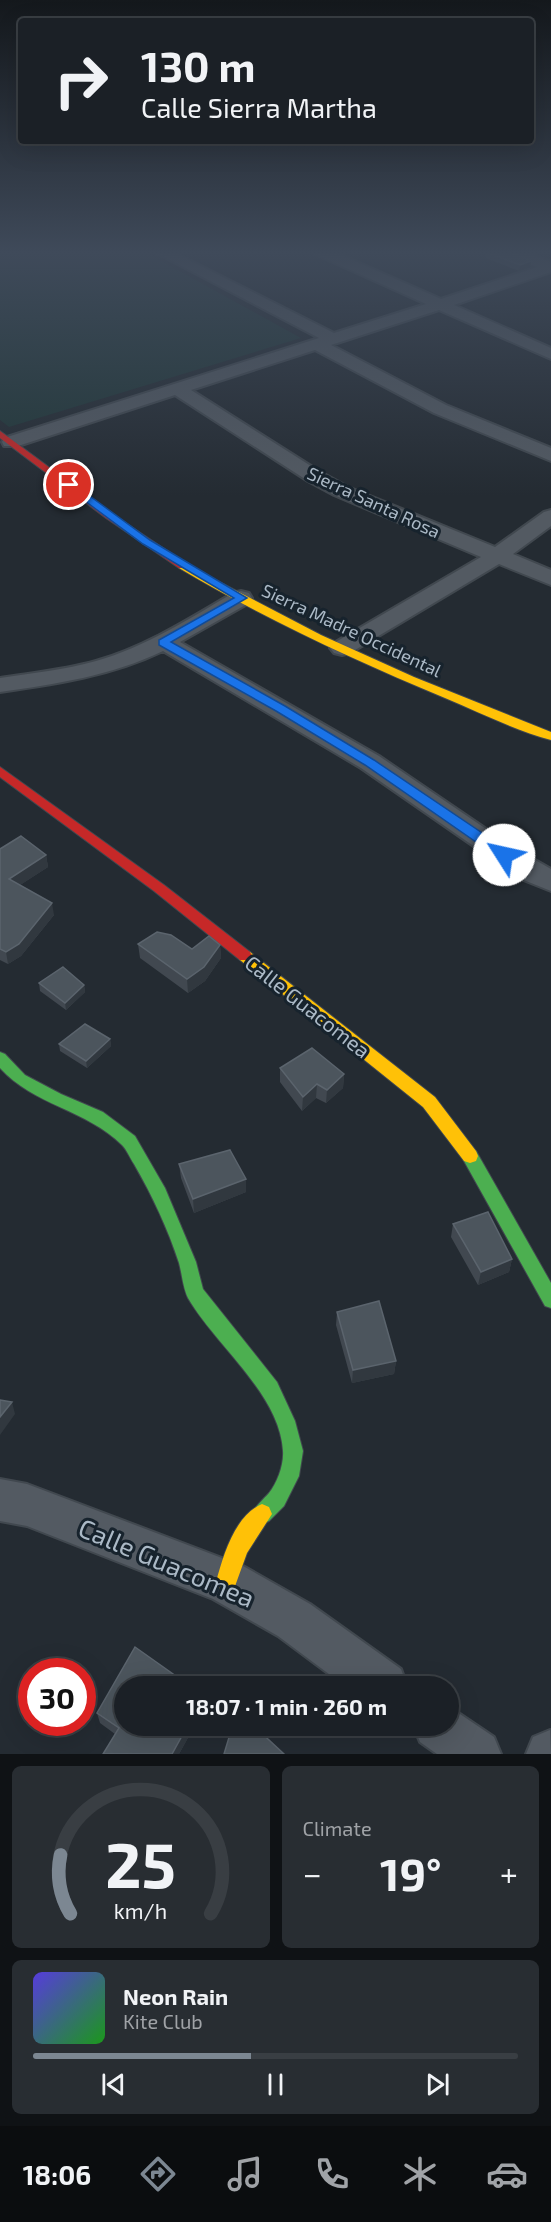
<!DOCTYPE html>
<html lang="en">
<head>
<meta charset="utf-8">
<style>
	:root { --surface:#1b2026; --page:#282d32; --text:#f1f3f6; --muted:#a0a3a7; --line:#393e43; --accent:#7c8792 }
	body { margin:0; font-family:"Exo 2",sans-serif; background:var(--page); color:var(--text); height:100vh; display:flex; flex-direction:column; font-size:22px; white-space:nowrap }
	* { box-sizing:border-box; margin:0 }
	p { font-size:20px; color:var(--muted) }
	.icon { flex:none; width:33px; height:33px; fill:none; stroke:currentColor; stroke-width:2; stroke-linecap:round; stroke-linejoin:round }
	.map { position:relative; height:1754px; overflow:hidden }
	.panel { display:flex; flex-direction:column; gap:12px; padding:12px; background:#0f1215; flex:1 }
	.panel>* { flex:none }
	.banner { position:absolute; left:18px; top:18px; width:516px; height:126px; border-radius:6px; box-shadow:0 6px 24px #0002,0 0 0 2px var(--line); background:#1b2026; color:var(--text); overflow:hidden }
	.speed { position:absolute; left:18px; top:1658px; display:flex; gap:12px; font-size:30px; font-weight:700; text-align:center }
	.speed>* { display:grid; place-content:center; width:78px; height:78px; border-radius:50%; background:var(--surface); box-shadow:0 6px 24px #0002,0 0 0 2px var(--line); line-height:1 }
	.speed .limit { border:9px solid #d22; background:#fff; color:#111 }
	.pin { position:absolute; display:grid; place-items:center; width:51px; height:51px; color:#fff; margin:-26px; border:3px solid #fff; border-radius:50%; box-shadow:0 2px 6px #0007 }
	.me { position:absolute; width:66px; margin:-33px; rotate:305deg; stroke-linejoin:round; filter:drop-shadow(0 0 4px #0008) }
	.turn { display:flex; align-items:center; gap:21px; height:126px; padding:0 24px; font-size:27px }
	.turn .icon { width:78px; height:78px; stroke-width:2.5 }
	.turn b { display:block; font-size:42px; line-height:51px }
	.big { font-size:45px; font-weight:700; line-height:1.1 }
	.panel .widget { flex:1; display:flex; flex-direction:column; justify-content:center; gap:9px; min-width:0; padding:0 21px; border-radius:9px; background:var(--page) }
	.panel .dial { align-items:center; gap:0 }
	.dial svg { height:156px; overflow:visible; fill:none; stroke:var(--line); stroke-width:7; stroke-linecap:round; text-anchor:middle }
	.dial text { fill:var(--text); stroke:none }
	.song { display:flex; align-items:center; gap:18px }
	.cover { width:72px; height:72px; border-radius:9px; background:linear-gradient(135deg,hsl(250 70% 55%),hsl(120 70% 35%)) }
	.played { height:6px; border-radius:3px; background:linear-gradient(90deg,var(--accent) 45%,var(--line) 45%) }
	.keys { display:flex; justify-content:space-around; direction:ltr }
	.heat { display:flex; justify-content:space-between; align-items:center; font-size:33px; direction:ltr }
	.panel .tiles { flex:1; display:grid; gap:12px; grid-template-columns:1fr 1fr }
	.widget:last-child { grid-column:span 2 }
	.trip { position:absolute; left:114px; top:1676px; width:345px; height:60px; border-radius:30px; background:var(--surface); box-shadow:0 6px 24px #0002,0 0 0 2px var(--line); font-weight:700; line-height:60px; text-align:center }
	.tabs { display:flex; height:96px; justify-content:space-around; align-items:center; background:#0b0d0f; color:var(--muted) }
	.tabs .icon { width:42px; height:42px }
	.tabs .active { color:var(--accent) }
	.tabs b { font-size:27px; color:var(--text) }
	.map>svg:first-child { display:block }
	.green { fill:#213738 }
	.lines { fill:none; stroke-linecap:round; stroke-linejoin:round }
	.street-casing { stroke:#41484f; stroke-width:4 }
	.fast-casing { stroke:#41484f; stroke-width:2 }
	.slow-casing { stroke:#41484f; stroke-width:2 }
	.jam-casing { stroke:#41484f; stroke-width:2 }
	.street { fill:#535a62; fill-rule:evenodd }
	.fast { fill:#4caf50; fill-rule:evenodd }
	.slow { fill:#ffc107; fill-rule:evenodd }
	.jam { fill:#c62828; fill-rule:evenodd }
	.wall { fill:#414850 }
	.shaded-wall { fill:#31383f }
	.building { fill:#4c555d; stroke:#5b646d; stroke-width:1.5 }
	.route { fill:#1a73e8; stroke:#114b97; stroke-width:1.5 }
	.labels { text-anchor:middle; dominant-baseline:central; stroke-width:6; stroke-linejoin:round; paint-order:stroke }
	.far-street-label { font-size:18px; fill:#abb9c6; stroke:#17232d }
	.street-label { font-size:21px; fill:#abb9c6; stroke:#17232d }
	.near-street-label { font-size:26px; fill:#abb9c6; stroke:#17232d }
</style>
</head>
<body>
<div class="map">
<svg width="551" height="1754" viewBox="0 0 551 1754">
	<rect width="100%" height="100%" fill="#242b32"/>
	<!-- green -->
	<path class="green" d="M3 251H143L301 338 9 427 0 420V252Z"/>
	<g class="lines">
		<defs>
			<path id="street" d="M153 251H171L334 333 426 304 315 254 313 251H332L441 299 537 267 503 254 501 251H521L551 262V272L454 305 551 348V359L439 310 331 345 446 405 551 448V461L434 413 315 350 191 390 322 473 348 487 495 547 544 512 551 510V526L513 554 551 570V585L499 564 350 653 342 655 334 653 330 648 334 643 481 557 334 495 308 481 175 395 18 446H4L2 442 4 438 319 338Z
				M241 591 249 593 252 598 249 603 180 642 379 756 514 848 551 869V891L521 879 361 768 163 651C111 676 56 684 0 692V678C32 673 65 670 96 661 145 647 189 619 233 593Z
				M0 1479 27 1484 243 1566 310 1604 401 1669 407 1686H345L278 1636 213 1599 27 1526 0 1521Z
				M448 1706 494 1737 501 1754H437L420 1742 413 1725H448Z
				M550 1730 551 1754H526L533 1737Z"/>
			<path id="fast" d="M0 1052 5 1054 25 1075 61 1094 103 1112 135 1136 165 1188 196 1262 203 1289 277 1382 295 1421 303 1451 299 1476 284 1506 269 1521 262 1524 255 1521 252 1514C256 1505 262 1501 269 1493 277 1483 284 1465 283 1451 280 1394 215 1345 188 1298 183 1288 182 1274 179 1263 168 1229 152 1195 134 1164 130 1158 127 1150 122 1145 87 1110 33 1105 0 1068Z
				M470 1149 476 1151 551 1283V1308L545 1306 464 1161 462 1156 464 1151Z"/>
			<path id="slow" d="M183 563 321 635 414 677 551 732V740C516 731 479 712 445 698 354 660 265 619 179 568V564Z
				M245 951 250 952 435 1097 476 1151 478 1156 476 1161 470 1163 464 1161 423 1107 240 960 238 956 240 952Z
				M262 1504 269 1507 272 1514 247 1553 234 1589 227 1593 220 1589 216 1582C223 1556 235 1515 262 1504Z"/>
			<path id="jam" d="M0 431 112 514 187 564V568H179L106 518 0 438Z
				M0 767 164 885 250 952 252 956 250 960H240L154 891 0 777Z"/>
		</defs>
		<!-- street casing -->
		<use href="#street" class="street-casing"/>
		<!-- fast casing -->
		<use href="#fast" class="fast-casing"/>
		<!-- slow casing -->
		<use href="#slow" class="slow-casing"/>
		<!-- jam casing -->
		<use href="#jam" class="jam-casing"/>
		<!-- street -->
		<use href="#street" class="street"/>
		<!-- fast -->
		<use href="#fast" class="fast"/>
		<!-- slow -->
		<use href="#slow" class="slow"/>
		<!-- jam -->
		<use href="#jam" class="jam"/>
	</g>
	<!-- wall -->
	<path class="wall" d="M486 252 531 261 530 267 519 271 486 258Z
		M0 849 46 855 48 867 20 885 54 915 21 956 8 964 0 960Z
		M138 944 192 949 220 945 221 958 205 981 188 993 140 958Z
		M39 983 84 985 85 992 66 1010 40 991Z
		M110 1039 111 1046 87 1068 60 1051 59 1044Z
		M280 1068 344 1074 343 1088 326 1103 316 1098 302 1111 280 1082Z
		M179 1164 246 1192 194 1213 181 1178Z
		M453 1224 512 1259 509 1272 478 1285 451 1237Z
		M337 1312 396 1361 394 1374 352 1383 336 1325Z
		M97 1713 195 1725 179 1754H103L115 1734 100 1723Z"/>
	<!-- shaded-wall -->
	<path class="shaded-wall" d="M531 261 530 267 519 271 520 265Z
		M46 855 48 867 11 891 9 879Z
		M52 903 54 915 21 956 8 964 6 952Z
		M220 945 221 958 205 981 188 993 187 979Z
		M84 985 85 992 66 1010 65 1003Z
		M110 1039 111 1046 87 1068 86 1061Z
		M344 1074 343 1088 326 1103 327 1090Z
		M317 1084 316 1098 302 1111 303 1097Z
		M246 1179V1192L194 1213 193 1199Z
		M512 1259 509 1272 478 1285 481 1272Z
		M396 1361 394 1374 352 1383 353 1370Z
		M12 1402 15 1414 0 1435V1417Z
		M188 1725H195L179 1754H172Z"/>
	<!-- building -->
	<path class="building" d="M491 251H507L531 261 520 265 486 252Z
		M21 836 46 855 9 879 52 903 19 944 6 952 0 949V849Z
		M157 932 171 935 192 949 209 936 220 945 204 967 187 979 138 944Z
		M63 967 84 985 65 1003 39 983Z
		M85 1024 110 1039 86 1061 59 1044Z
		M312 1048 344 1074 327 1090 317 1084 303 1097 280 1068Z
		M230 1150 246 1179 193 1199 179 1164Z
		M488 1212 512 1259 481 1272 453 1224Z
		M379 1301 396 1361 353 1370 337 1312Z
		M0 1400 12 1402 0 1417Z
		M135 1647 190 1686H124V1725H188L172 1754H103L119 1728 97 1713Z
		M238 1725H253L284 1754H224L230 1734Z"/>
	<!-- sky -->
	<linearGradient id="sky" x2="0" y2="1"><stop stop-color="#14181c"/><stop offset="0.51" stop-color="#3f4a5a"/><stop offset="1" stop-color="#3f4a5a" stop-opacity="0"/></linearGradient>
	<rect width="551" height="496" fill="url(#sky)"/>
	<!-- route -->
	<path class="route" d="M66 483H72L150 540 247 598 171 642 285 706 374 760 509 851 511 855 509 858H499L365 765 276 711 159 645V640L234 598 143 544 66 487Z"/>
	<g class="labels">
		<!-- far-street labels -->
		<g class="far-street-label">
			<text transform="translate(374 502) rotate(25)">Sierra Santa Rosa</text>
			<text transform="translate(352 630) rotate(25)">Sierra Madre Occidental</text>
		</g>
		<!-- street labels -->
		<g class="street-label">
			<text transform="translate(308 1006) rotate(38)">Calle Guacomea</text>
		</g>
		<!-- near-street labels -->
		<g class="near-street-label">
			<text transform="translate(167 1562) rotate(23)">Calle Guacomea</text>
		</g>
	</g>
</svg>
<div class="speed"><div class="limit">30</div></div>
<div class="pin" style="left:69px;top:485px;background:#d93025"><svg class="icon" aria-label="arrive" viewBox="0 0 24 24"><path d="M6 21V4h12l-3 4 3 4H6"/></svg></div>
<svg class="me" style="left:504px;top:855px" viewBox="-20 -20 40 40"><circle r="19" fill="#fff"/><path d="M0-13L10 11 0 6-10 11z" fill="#1a73e8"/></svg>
<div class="trip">18:07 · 1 min · 260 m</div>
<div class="banner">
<div class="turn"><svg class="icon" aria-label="right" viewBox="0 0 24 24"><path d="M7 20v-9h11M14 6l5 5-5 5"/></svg><div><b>130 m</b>Calle Sierra Martha</div></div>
</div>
</div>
<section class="panel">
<div class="tiles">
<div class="widget dial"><svg viewBox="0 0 100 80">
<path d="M14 69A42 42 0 1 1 86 69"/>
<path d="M14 69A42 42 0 0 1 9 39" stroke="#7c8792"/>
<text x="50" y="56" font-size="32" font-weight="700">25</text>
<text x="50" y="72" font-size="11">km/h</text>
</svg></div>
<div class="widget"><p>Climate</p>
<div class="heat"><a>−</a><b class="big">19°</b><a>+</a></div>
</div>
<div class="widget">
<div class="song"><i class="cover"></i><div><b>Neon Rain</b><p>Kite Club</p></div></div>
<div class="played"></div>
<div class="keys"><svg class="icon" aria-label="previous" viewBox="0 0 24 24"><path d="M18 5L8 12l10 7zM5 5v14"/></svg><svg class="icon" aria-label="pause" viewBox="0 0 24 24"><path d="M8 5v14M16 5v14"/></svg><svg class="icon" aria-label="next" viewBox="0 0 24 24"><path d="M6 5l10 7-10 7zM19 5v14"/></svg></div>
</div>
</div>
</section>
<nav class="tabs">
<b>18:06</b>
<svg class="icon active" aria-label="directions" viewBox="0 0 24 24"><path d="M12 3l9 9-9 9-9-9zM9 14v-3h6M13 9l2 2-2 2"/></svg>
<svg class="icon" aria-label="music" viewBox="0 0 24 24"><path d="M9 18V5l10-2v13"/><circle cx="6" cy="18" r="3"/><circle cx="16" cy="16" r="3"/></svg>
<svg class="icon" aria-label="phone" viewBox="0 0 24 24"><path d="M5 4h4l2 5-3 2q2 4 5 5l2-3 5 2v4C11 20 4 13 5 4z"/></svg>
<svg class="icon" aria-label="climate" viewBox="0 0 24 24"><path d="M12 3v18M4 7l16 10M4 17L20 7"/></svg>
<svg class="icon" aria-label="car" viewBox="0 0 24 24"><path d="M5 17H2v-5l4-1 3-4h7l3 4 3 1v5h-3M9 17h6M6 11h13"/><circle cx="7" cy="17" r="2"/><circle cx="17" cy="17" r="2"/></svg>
</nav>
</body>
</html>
